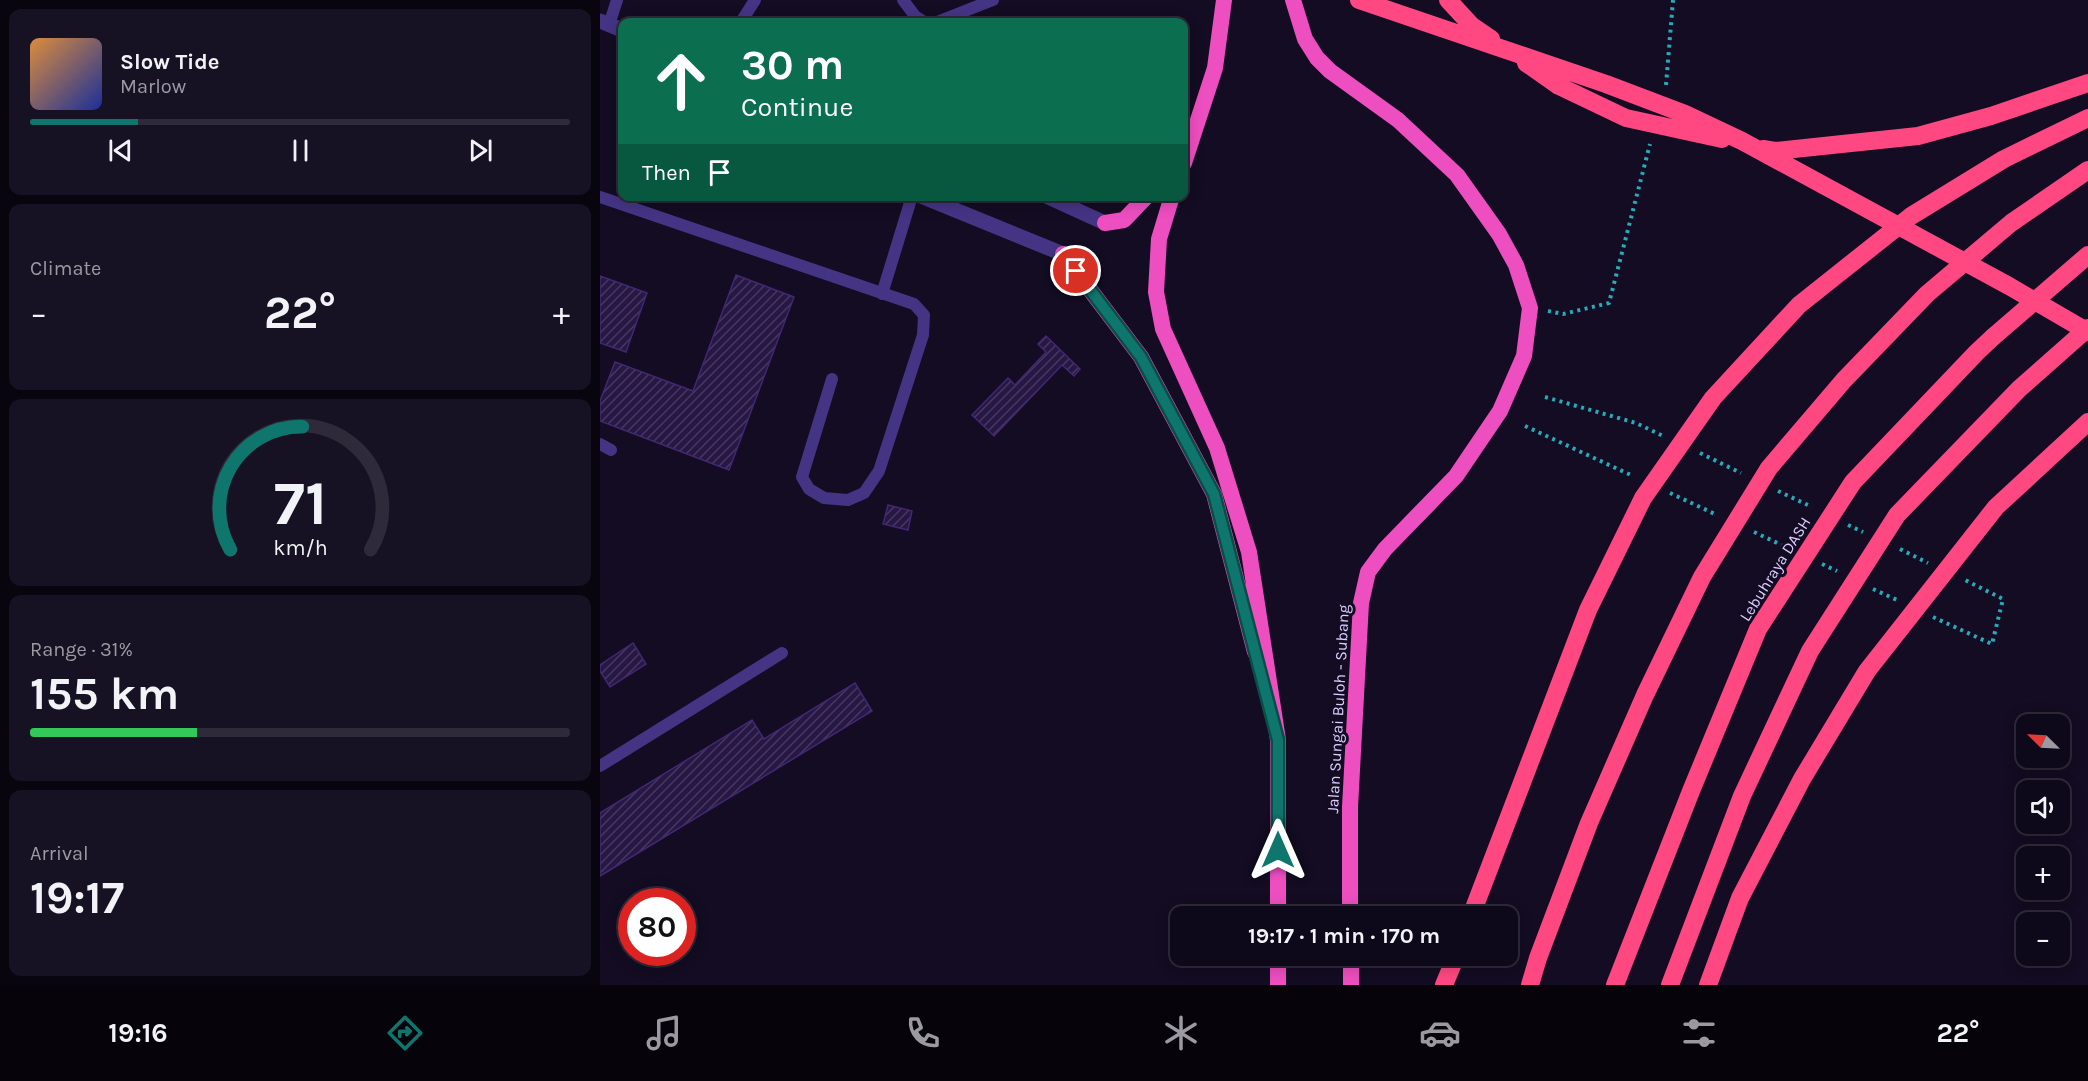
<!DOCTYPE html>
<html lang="en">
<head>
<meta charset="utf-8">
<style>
	:root { --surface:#0e091a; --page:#171223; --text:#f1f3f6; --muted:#9b9aa2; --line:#2e2a39; --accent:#0f766e }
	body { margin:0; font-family:Karla,sans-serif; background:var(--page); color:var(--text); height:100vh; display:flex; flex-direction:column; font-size:22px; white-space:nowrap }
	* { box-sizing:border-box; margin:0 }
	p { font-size:20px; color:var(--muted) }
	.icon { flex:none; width:33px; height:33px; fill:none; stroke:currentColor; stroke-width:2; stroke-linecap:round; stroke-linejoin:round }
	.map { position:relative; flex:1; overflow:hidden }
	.details { display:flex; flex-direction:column; gap:9px; padding:9px; background:#08050e; width:600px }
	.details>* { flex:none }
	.banner { position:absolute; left:18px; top:18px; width:570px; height:183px; border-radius:12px; box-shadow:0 3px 15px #0003,0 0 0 2px var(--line); background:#0b6e4f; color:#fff; overflow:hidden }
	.needle { width:39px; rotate:294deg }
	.buttons { position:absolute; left:1416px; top:714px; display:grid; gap:12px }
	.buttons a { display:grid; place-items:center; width:54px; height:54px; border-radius:12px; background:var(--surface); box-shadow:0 3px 15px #0003,0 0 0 2px var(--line); font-size:30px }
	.speed { position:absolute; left:18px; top:888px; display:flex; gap:12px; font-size:30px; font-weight:700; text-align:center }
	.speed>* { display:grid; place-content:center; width:78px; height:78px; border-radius:50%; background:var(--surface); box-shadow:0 3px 15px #0003,0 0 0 2px var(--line); line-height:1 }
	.speed .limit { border:9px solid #d22; background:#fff; color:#111 }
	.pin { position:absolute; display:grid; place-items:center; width:51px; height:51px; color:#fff; margin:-26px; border:3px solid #fff; border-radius:50%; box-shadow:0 2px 6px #0007 }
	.me { position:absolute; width:66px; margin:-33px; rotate:0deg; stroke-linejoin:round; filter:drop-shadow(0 0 4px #0008) }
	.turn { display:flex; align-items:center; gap:21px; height:126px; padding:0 24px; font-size:27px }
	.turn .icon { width:78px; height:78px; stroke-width:2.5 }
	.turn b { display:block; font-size:42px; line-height:51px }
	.then { display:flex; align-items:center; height:57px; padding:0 24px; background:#0003; gap:12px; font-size:22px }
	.big { font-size:45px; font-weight:700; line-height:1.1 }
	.details .card { flex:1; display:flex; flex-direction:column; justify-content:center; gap:9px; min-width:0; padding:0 21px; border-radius:12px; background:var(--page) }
	.details .dial { align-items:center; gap:0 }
	.dial svg { height:156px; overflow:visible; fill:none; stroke:var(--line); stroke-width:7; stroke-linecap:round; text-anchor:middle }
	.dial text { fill:var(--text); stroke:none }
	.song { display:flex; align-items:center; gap:18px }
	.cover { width:72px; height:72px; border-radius:9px; background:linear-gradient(135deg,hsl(30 70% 55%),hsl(230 70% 35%)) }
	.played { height:6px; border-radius:3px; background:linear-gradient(90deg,var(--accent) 20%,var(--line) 20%) }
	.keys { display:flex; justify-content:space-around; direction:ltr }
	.heat { display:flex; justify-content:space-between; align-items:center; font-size:33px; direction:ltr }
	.charge { height:9px; border-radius:4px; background:linear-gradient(90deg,#34c759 31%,var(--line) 0) }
	.trip { position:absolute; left:570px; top:906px; width:348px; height:60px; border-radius:12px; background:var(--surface); box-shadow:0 3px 15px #0003,0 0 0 2px var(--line); font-weight:700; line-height:60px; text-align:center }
	.menu { display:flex; height:96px; justify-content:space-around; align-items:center; background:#06040a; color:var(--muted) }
	.menu .icon { width:42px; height:42px }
	.menu .current { color:var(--accent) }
	.menu b { font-size:27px; color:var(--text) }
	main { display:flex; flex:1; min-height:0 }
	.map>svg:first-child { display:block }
	.building { fill:url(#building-hatch); stroke:#422772; stroke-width:1.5 }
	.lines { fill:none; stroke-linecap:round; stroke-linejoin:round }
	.path { stroke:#26abba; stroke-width:4; stroke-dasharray:3 4.5; stroke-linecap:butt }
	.service { stroke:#443484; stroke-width:12 }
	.minor { stroke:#443484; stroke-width:15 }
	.trunk { stroke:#ed4ec0; stroke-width:16 }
	.motorway { stroke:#ff4882; stroke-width:18 }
	.motorway-bridge { stroke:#ff4882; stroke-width:18 }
	.route-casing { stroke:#0a4d48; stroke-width:15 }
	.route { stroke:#0f766e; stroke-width:10 }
	.labels { text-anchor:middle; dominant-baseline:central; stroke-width:6; stroke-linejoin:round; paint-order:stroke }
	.street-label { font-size:16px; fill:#dbcdff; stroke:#130c22 }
</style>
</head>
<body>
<main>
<section class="details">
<div class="card">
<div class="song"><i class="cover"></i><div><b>Slow Tide</b><p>Marlow</p></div></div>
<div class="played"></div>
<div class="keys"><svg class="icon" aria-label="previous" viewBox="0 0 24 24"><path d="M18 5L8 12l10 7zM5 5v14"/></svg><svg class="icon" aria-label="pause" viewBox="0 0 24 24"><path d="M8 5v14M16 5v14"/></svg><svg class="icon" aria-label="next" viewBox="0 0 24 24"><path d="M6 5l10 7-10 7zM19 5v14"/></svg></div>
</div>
<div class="card"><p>Climate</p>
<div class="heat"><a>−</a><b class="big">22°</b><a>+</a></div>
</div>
<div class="card dial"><svg viewBox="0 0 100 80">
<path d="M14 69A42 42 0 1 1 86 69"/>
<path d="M14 69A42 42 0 0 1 51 6" stroke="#0f766e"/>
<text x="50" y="56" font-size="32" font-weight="700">71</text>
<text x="50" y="72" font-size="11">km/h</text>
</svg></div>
<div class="card"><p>Range · 31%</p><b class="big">155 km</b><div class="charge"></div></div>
<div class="card"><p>Arrival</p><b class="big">19:17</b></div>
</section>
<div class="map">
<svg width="1488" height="985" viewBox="0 0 1488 985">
	<defs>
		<pattern id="building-hatch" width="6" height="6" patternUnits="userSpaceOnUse" patternTransform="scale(1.5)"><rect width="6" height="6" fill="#271744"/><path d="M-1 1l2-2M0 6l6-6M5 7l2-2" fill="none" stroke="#463860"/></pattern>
	</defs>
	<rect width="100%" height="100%" fill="#130c22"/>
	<!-- building -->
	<path class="building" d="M136 275 194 297 129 470 0 421V401L15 362 93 391Z
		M0 276 47 293 26 352 0 343Z
		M446 336 480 369 474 376 462 365 394 436 372 415 408 378 415 385 446 352 438 344Z
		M288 505 312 511 308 530 283 524Z
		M33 643 46 664 10 687 0 671V665Z
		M255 683 272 711 0 876V813L152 720 164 739Z"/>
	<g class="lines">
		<!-- path -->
		<path class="path" d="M1066 85 1073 0
			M948 311 963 314 1009 303 1050 144
			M945 397 1036 423 1063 436
			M925 426 1033 476
			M1100 453 1141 473
			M1178 491 1212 507
			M1070 493 1117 515
			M1248 525 1263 532
			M1154 532 1188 548
			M1300 549 1328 563
			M1222 564 1237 571
			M1273 589 1297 600
			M1333 617 1392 644 1403 599 1365 580"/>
		<!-- service -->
		<path class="service" d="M303 0 315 16 324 22
			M141 22 155 0
			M337 22 393 0
			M9 25 17 0
			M0 197 314 304 324 315 323 335 279 471 264 493 248 500 224 498 209 489 202 477 232 379
			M282 294 312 196
			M0 444 11 450
			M0 766 182 653"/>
		<!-- minor -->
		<path class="minor" d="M0 21 22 30
			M321 196 463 254
			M446 196 505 223"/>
		<!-- trunk -->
		<path class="trunk" d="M693 0 705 39 717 58 730 71 798 120 857 175 899 234 916 265 930 308 924 356 900 411 856 476 785 549 768 572 761 603 750 807V916
			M584 163 615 68 624 0
			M572 196 559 239 556 292 563 329 617 448 649 552 678 740V916
			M505 223 524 220 547 196
			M463 254 541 357 614 494 655 652
			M678 956V985
			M751 956V985"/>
		<!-- motorway -->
		<path class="motorway" d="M1393 337 1488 255
			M844 985 856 956"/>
		<!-- motorway-bridge -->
		<path class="motorway-bridge" d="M759 0 1006 84 1085 114 1142 141 1409 286 1488 332
			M848 0 872 26 891 39
			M926 63 959 86 1026 118 1122 139
			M1163 149 1175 151 1318 136 1391 116 1488 83
			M871 916 988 610 1043 498 1113 398 1199 305 1311 216 1404 159 1488 118
			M930 985 938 958 989 823 1045 695 1102 577 1169 468 1244 380 1327 294 1411 223 1488 170
			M1015 985 1091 791 1158 629 1253 482 1377 352 1393 337
			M1070 985 1142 796 1210 651 1297 515 1419 389 1488 328
			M1108 985 1140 898 1202 779 1267 671 1396 507 1488 422"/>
	</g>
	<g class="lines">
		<defs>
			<path id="route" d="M476 271 541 357 614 494 678 740V850"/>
		</defs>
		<!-- route casing -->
		<use href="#route" class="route-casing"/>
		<!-- route -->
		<use href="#route" class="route"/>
	</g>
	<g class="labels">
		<!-- street labels -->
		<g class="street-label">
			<text transform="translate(1175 569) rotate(-58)">Lebuhraya DASH</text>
			<text transform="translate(738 709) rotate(-87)">Jalan Sungai Buloh - Subang</text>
		</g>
	</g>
</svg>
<div class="buttons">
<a><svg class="needle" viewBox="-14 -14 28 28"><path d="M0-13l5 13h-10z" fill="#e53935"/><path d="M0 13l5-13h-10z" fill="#9b9aa2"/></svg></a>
<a><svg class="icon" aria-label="sound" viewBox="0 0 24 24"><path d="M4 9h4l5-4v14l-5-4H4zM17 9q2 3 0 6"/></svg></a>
<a>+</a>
<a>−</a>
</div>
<div class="speed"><div class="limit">80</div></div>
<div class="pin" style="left:476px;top:271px;background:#d93025"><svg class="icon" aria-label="arrive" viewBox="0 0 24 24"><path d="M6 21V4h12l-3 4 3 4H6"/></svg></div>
<svg class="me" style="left:678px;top:850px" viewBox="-20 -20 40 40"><path d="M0-17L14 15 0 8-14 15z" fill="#0f766e" stroke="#fff" stroke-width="4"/></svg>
<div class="trip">19:17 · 1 min · 170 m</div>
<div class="banner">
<div class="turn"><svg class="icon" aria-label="ahead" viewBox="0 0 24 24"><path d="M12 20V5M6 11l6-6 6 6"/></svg><div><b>30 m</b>Continue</div></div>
<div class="then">Then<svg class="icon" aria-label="arrive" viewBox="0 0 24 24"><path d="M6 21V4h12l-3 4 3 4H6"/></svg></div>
</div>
</div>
</main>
<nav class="menu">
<b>19:16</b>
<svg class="icon current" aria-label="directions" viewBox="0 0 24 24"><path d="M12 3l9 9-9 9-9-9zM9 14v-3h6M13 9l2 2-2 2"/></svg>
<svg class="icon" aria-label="music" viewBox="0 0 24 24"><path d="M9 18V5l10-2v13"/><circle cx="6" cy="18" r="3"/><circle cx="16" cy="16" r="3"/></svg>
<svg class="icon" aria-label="phone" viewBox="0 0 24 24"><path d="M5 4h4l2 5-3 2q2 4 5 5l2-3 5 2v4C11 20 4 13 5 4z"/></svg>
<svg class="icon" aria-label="climate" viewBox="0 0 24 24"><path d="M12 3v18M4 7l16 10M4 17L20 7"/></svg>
<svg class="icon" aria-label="car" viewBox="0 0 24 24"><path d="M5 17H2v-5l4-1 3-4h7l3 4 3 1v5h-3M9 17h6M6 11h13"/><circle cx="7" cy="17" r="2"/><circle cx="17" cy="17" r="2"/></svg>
<svg class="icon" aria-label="filters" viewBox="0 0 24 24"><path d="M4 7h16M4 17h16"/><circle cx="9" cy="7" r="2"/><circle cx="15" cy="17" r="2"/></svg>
<b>22°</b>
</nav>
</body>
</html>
